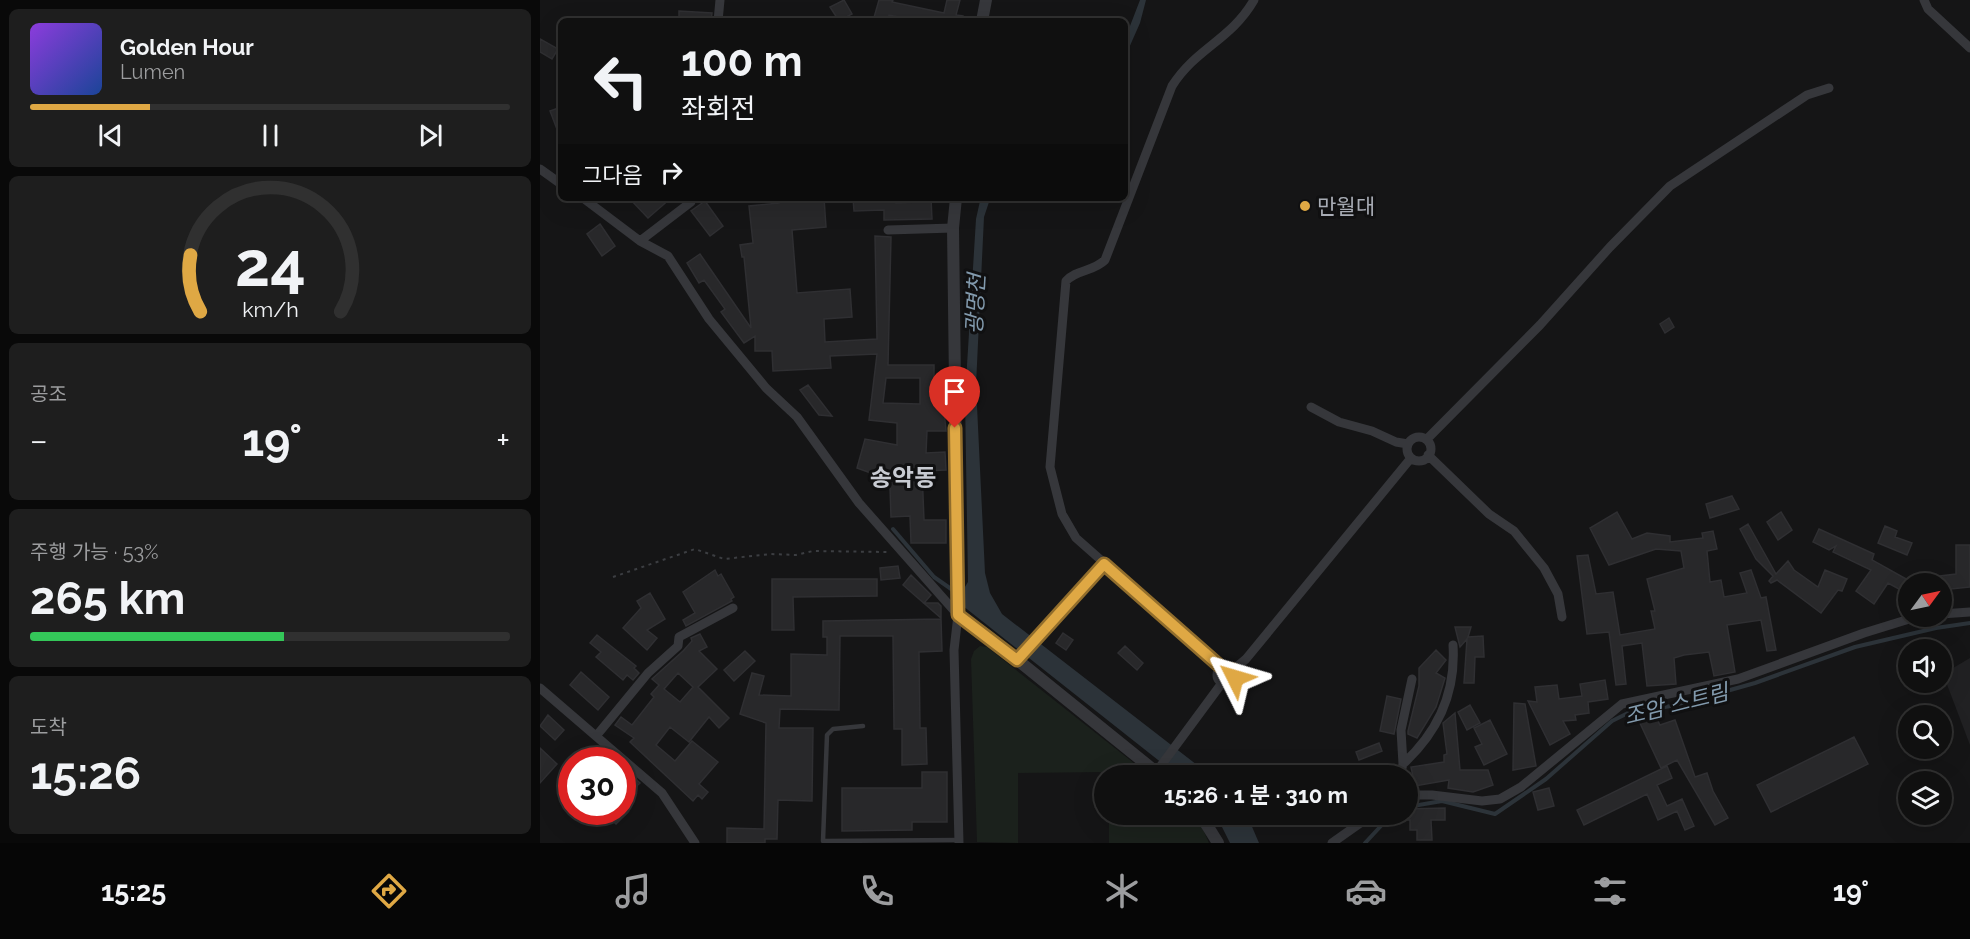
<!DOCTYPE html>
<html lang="ko">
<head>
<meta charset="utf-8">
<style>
	:root { --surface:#101010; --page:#1e1e1e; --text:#f1f3f6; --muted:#9c9d9f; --line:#303030; --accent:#dfa844 }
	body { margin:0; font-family:Raleway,"Noto Sans KR",sans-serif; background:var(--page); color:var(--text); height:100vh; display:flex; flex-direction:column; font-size:22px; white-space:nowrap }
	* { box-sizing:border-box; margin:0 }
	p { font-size:20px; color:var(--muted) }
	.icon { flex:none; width:33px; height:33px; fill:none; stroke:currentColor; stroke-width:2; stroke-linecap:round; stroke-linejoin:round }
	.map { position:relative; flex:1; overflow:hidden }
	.panel { display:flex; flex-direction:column; gap:9px; padding:9px; background:#090909; width:540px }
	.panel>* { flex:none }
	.hud { position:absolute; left:18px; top:18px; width:570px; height:183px; border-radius:9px; box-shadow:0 6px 24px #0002,0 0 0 2px var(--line); background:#101010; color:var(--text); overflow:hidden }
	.needle { width:39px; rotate:57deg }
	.fabs { position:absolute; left:1358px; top:573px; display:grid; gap:12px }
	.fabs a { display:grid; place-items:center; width:54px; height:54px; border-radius:50%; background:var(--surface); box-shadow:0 6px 24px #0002,0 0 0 2px var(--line); font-size:30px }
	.speed { position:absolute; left:18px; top:747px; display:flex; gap:12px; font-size:30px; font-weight:700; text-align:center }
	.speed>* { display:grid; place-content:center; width:78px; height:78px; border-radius:50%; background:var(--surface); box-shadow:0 6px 24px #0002,0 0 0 2px var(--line); line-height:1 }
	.speed .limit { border:9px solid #d22; background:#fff; color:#111 }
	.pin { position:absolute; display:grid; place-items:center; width:51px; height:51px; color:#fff; margin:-62px -26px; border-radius:50% 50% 50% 0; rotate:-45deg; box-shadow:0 0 6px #0007 }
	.pin .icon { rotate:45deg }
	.me { position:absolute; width:66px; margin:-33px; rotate:310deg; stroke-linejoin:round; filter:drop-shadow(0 0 4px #0008) }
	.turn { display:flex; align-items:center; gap:21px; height:126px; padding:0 24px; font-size:27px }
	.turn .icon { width:78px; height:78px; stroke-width:2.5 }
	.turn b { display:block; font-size:42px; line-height:51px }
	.then { display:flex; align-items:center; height:57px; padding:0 24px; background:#0003; gap:12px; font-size:22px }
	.big { font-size:45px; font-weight:700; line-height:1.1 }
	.panel .tile { flex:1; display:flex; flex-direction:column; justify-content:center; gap:9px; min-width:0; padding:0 21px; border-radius:9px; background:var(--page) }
	.panel .dial { align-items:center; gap:0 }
	.dial svg { height:156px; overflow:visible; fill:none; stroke:var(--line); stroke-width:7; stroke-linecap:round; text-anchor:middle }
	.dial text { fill:var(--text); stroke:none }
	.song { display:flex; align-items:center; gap:18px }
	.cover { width:72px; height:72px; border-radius:9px; background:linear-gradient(135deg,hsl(270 70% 55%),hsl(220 70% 35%)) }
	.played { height:6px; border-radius:3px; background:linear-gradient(90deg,var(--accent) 25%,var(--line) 25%) }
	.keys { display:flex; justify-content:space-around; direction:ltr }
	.heat { display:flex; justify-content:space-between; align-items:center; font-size:33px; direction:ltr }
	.charge { height:9px; border-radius:4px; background:linear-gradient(90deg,#34c759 53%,var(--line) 0) }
	.trip { position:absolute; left:554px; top:765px; width:324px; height:60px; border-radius:30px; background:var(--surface); box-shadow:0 6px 24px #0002,0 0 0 2px var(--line); font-weight:700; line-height:60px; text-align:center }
	.menu { display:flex; height:96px; justify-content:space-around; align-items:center; background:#060606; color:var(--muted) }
	.menu .icon { width:42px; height:42px }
	.menu .selected { color:var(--accent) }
	.menu b { font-size:27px; color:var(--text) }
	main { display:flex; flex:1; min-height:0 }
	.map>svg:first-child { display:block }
	.built { fill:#212123 }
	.green { fill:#1b211c }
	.water { fill:#2c3339 }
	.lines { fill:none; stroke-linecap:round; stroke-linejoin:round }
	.stream { stroke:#2c3339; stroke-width:4 }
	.building { fill:#28282a; stroke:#2f2f32; stroke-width:1.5; fill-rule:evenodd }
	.path { stroke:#3c3e42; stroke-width:2; stroke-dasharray:3 4.5; stroke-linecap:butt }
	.service { stroke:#36373b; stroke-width:4.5 }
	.minor { stroke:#36373b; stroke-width:9 }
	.tertiary { stroke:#36373b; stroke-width:12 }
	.route-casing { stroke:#916d2c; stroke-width:15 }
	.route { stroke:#dfa844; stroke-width:10 }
	.poi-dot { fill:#dfa844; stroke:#101011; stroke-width:2 }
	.labels { text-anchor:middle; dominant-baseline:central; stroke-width:6; stroke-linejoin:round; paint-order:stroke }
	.poi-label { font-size:21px; fill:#a8acb5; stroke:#101011; text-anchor:start }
	.water-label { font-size:22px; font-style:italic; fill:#829aad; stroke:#101011 }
	.quarter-label { font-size:24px; font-weight:bold; fill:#c8cbd2; stroke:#101011 }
</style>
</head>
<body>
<main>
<section class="panel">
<div class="tile">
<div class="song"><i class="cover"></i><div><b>Golden Hour</b><p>Lumen</p></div></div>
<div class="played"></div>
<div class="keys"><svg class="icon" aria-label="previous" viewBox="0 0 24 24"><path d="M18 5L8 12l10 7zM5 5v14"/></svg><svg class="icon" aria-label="pause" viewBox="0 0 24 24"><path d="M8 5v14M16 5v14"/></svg><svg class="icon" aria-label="next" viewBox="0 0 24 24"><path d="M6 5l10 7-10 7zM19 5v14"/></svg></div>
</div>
<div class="tile dial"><svg viewBox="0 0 100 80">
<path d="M14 69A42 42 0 1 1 86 69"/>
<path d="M14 69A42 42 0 0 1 9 40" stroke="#dfa844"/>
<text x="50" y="56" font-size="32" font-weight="700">24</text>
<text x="50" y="72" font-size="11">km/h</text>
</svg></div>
<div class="tile"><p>공조</p>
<div class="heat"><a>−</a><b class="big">19°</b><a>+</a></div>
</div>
<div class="tile"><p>주행 가능 · 53%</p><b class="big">265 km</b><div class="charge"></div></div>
<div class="tile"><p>도착</p><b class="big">15:26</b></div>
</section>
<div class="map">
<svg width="1430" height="843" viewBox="0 0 1430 843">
	<rect width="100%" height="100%" fill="#151516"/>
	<!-- built -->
	<path class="built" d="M1430 658V745L1403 674Z"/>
	<!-- green -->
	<path class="green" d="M440 646 447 647 609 775H568V772L478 773V843L437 842 431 659 434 651Z
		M569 815H652L662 827 669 843H569Z"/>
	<!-- water -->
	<path class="water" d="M600 0H606L600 23 585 57V39Z
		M443 198H454L449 202 444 217 436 385 445 573 450 593 462 614 670 775H637L423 606V590L428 582 425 398 436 219 440 201Z
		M676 815H707L719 843H690Z"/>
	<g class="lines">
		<!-- stream -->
		<path class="stream" d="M353 529 394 577 414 591
			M867 807 902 801 955 814 1006 779 1072 721 1088 713 1137 705 1215 683 1315 647 1396 628 1430 623
			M825 843 852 814"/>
	</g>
	<!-- building -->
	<path class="building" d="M304 0 312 14 299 21 290 7Z
		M339 0H353L352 2 404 13 407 0H420L416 15 423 16V21H381L349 15 347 21H333Z
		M139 11 172 13 171 21H139Z
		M0 39 18 49 12 59 0 52Z
		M21 107V137H20L10 111Z
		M89 198H131L108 218Z
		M239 198H284L286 227 252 230 257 293 310 289 312 317 284 319 285 342 337 339 335 236 351 237 348 365H394V388H402L406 431H387L386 453 405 452 406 470 382 471 384 520H406V543H371L370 516 351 517 350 488 337 486 339 476 317 468 325 439 357 445V423L329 420 337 354 290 356 291 368 233 371 232 351H215V336L204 343 181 312 185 309 164 280 159 283 147 263 160 254 211 328 204 257H202L200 245 213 243 209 206 239 203ZM346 378H380V404L343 403Z
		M313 198H356V203L377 202V198H391L392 219 344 220V210L314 211Z
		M165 201 183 226 170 236 151 211Z
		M60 224 75 246 62 256 47 234Z
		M1129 318 1134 327 1125 333 1120 324Z
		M268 385 292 416 279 415 260 390Z
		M1192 496 1199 509 1170 518 1166 504Z
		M1077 512 1092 539 1107 533 1130 536V542L1163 538 1162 533 1173 531 1177 549 1167 551 1170 582 1181 580 1184 597 1207 593 1200 573 1211 570 1221 598 1226 597 1236 650 1227 651 1221 620 1187 625 1195 672 1174 676 1169 652 1144 655 1134 658 1136 684 1107 686 1102 643 1082 646 1086 684 1076 685 1069 632 1047 634 1037 556 1048 555 1056 594 1073 592 1080 635 1115 629 1111 611H1115L1107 579 1144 568 1141 551 1116 549 1069 565 1050 528Z
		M1241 512 1252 530 1238 540 1227 522Z
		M1208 524 1236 574 1248 561 1254 570 1278 587 1285 570 1307 579 1302 591 1298 590 1281 613 1237 580 1231 583 1229 581 1233 576 1216 559 1200 529Z
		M1345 526 1357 531 1355 537 1372 543 1367 555 1338 543Z
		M1279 529 1334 554 1332 560 1368 580V594L1348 583 1334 604 1316 591 1331 570 1293 552 1296 546 1289 550 1273 542Z
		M1416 545H1430V587L1401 590 1400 576 1416 574Z
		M358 566 360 578 341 580 340 568Z
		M175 570 178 576 181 574 194 597 191 599 192 601 146 626 143 620 155 613 143 592Z
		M371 575 391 595 384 603H398L401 606V618L363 585Z
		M232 579H337V596L253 597 254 630H232Z
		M110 593 125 619 107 630 117 638 107 650 83 628 101 608 97 601Z
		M401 619 402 651 379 652 380 728H386L387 764 362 765V729H354L353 636H300L299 710 240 709 239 728H273L272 801 238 800 237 839H225V843H187V828L224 829 226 723 200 714 212 673 224 676 219 695 251 696V654L287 655V637H283V621Z
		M915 627H931L928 637 943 636 944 657H935L934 683H924L927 639 920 647Z
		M523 633 533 640 526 650 516 643Z
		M160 634 167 647 159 651 177 669 158 687 189 718 179 728 169 717 149 742 130 727 116 745 135 761 152 741 178 762 159 784 168 792 162 799 158 795 153 801 90 742 94 738 75 725 81 717 92 725 114 697 111 694 119 685 112 679 143 651 152 641 151 638ZM138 673 153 687 140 702 124 689Z
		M57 635 96 666 94 668 99 673 93 680 87 675 83 680 56 657 61 652 50 643Z
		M585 646 603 663 597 670 578 653Z
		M896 650 906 660 896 673 905 678 896 707 877 738 868 734V731L879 686V668Z
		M205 651 215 661 194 681 184 670Z
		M41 672 69 697 58 710 30 685Z
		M1065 680 1068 699 1048 702 1049 713 1035 715 1036 720 1023 721 1030 734 1010 745 988 701 997 702 995 687 1017 685 1019 699 1042 696 1040 684Z
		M847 696 861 699 854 734 840 731Z
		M974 703 985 704 996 766 973 770Z
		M930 705 940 723 927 730 918 712Z
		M915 713 920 770H948L953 785 933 792 908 788 909 780 875 786 871 767 904 762V755L907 754 903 723Z
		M1114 713 1120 725 1135 720 1155 777 1167 773 1173 791 1188 818 1175 825 1137 760 1121 768 1099 721Z
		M8 715 24 730 15 740 0 726Z
		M950 720 967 754 944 765 935 747 942 744 934 728Z
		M1314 737 1328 764 1231 812 1217 785Z
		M839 743 842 751 819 760 816 752Z
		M0 748 17 764 0 783Z
		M812 765 816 776H786V775Z
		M1127 766 1132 778 1117 785 1127 806 1142 799 1154 826 1145 830 1137 811 1118 820 1107 794 1044 825 1037 810Z
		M382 772H407V822H372V830L302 831V788H382Z
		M92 776 100 783 82 799V786Z
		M1009 788 1014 806 998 810 993 792Z
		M905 808V820H891L892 840H877V830H870V820H867V809Z
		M63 812H88L76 824Z"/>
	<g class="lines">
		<!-- path -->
		<path class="path" d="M73 577 155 549 184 559 231 554 256 555 273 551 348 552"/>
		<!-- service -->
		<path class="service" d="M323 726 293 729 287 735 283 841 419 840"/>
		<!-- minor -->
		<path class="minor" d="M1384 0 1388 9 1430 48
			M178 21 180 0
			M0 169 21 184
			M43 198 100 241 128 256 169 319 226 388 257 417 319 503 418 615 414 650 419 843
			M348 230 413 228
			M100 241 151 202
			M771 407 799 422 832 431 856 442 868 444
			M867 449a12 12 0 1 1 24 0a12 12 0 1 1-24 0Z
			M887 439 1000 325 1070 247 1130 186 1267 95 1289 88
			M888 455 949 514 974 531 1004 568 1018 594 1022 617
			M1401 614 1430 612
			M477 660 564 564
			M677 675a9 9 0 1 1 18 0a9 9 0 1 1-18 0Z
			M682 667 536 538 522 514 510 467 526 281C537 269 553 272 565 260L632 86C656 48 691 40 714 0
			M693 670 706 659 871 458
			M0 688 122 793 155 843
			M57 735 108 673 138 646 139 637 193 608
			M863 764C898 732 916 692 913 645
			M617 771 682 683
			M860 776 863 764 861 730 872 679
			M867 795H892L942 801 960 799 981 787 1082 704 1198 679 1324 633 1379 616
			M792 843 833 814"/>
		<!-- tertiary -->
		<path class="tertiary" d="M442 21 446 0
			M416 198 413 228 418 615 448 636 621 776
			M660 814 678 843"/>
	</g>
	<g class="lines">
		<defs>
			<path id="route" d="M415 428 418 615 477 660 564 564 682 668 693 670 695 678"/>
		</defs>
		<!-- route casing -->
		<use href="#route" class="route-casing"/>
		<!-- route -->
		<use href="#route" class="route"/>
	</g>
	<!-- markers -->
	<circle class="poi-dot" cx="765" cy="206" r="6"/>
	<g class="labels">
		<!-- poi labels -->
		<g class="poi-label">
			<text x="777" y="206">만월대</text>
		</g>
		<!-- water labels -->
		<g class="water-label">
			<text transform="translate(435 304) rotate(-87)">광명천</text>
			<text transform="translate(1136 704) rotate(-14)">조암 스트림</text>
		</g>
		<!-- quarter labels -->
		<g class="quarter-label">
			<text x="363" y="477">송악동</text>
		</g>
	</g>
</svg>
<div class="fabs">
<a><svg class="needle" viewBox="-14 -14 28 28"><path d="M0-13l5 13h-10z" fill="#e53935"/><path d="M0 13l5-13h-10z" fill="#9c9d9f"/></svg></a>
<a><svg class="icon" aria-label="sound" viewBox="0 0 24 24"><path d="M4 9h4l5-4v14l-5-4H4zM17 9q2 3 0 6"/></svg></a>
<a><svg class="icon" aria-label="search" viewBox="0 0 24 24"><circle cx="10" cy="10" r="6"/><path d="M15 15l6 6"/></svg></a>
<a><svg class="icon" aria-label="layers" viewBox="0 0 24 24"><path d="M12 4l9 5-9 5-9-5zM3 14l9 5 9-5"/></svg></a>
</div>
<div class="speed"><div class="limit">30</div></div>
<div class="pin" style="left:415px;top:428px;background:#d93025"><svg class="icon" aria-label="arrive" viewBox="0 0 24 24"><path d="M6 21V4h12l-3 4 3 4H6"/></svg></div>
<svg class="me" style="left:695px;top:678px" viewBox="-20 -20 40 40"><path d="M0-17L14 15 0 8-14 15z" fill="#dfa844" stroke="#fff" stroke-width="4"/></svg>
<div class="trip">15:26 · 1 분 · 310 m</div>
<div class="hud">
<div class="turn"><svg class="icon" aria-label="left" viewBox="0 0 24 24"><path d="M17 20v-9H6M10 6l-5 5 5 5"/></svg><div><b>100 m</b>좌회전</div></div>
<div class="then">그다음<svg class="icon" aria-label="right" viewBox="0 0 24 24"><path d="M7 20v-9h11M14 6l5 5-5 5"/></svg></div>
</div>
</div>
</main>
<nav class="menu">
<b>15:25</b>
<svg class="icon selected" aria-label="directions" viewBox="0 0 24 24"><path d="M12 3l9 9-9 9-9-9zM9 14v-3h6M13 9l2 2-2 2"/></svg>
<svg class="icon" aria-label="music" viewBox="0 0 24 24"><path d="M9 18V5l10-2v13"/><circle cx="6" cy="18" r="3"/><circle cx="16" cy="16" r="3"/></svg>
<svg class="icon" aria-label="phone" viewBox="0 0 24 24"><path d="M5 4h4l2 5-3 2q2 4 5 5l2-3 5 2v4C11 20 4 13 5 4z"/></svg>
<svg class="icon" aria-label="climate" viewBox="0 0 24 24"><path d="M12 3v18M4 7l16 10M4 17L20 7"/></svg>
<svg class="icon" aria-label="car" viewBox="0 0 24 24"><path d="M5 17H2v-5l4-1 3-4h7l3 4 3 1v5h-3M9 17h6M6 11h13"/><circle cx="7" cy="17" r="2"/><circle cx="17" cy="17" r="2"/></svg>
<svg class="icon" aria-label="filters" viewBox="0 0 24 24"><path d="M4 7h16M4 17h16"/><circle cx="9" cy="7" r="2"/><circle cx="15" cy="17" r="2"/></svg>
<b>19°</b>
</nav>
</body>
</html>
